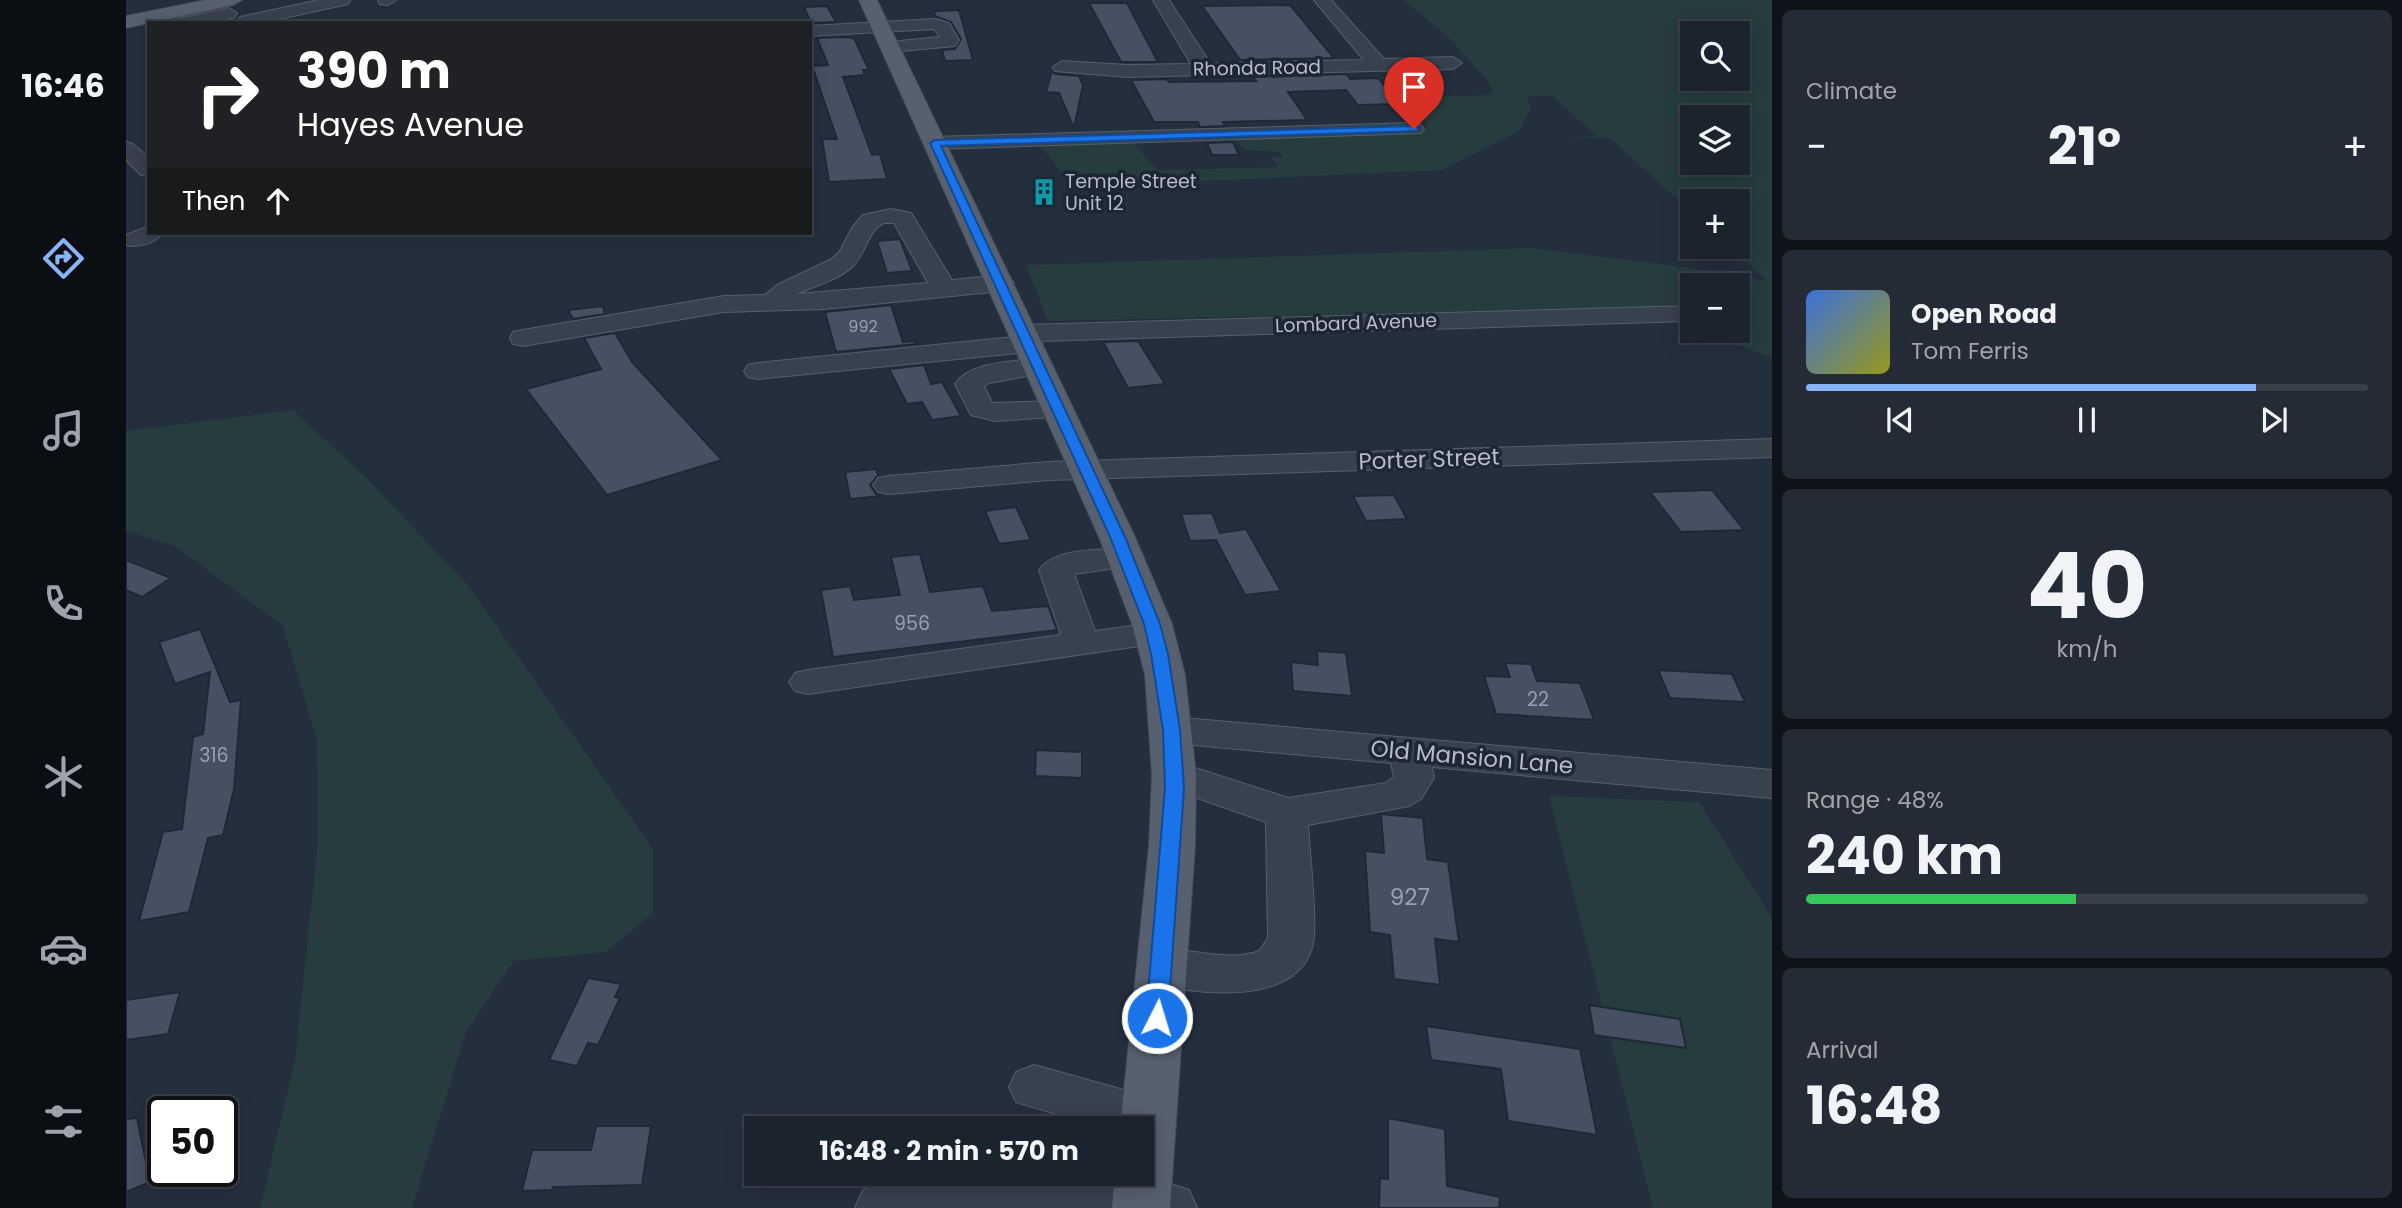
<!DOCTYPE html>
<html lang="en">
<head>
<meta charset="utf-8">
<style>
	:root { --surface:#1b232e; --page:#242b36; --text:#f1f3f6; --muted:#a0a4aa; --line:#39404a; --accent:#8ab4f8 }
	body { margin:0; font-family:Poppins,sans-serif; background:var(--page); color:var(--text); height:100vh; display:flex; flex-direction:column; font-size:26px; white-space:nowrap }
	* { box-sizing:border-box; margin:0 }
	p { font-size:23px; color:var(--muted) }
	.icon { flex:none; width:38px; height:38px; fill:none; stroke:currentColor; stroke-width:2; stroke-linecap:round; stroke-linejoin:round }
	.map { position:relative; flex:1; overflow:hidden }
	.side { display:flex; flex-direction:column; gap:10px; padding:10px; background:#0f1319; width:630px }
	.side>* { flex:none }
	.guide { position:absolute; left:21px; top:21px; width:665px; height:214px; border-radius:0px; box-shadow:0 4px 18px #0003,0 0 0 2px var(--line); background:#202124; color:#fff; overflow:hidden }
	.controls { position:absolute; left:1554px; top:21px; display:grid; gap:14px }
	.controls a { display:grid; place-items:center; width:70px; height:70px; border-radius:0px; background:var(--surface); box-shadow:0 4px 18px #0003,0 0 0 2px var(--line); font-size:35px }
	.speed { position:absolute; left:21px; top:1096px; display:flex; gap:14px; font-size:35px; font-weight:700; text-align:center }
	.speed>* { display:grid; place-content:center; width:91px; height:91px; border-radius:50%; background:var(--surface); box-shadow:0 4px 18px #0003,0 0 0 2px var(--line); line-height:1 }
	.speed .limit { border:4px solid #111; border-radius:10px; background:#fff; color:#111 }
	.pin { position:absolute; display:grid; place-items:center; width:60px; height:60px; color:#fff; margin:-72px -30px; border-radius:50% 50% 50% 0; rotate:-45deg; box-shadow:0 0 7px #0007 }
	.pin .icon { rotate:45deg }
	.me { position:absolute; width:77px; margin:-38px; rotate:5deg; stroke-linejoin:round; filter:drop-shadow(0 0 5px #0008) }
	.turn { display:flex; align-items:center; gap:24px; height:147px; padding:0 35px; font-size:32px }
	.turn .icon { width:91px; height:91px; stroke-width:2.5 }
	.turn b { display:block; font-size:49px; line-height:60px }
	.then { display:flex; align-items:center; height:66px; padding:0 35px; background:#0003; gap:14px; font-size:26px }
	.big { font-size:52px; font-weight:700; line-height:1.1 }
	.side .card { flex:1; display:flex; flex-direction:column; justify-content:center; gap:10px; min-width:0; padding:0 24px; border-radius:10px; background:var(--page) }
	.side .dial { align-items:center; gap:0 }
	.dial b { font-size:91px; line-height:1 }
	.song { display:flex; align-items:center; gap:21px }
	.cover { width:84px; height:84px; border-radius:10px; background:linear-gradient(135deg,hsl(220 70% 55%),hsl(60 70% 35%)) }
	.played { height:7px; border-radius:4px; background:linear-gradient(90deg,var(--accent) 80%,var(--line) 80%) }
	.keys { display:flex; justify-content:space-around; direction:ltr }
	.heat { display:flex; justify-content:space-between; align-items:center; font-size:38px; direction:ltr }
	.charge { height:10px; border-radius:5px; background:linear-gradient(90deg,#34c759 48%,var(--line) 0) }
	.trip { position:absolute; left:618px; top:1116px; width:410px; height:70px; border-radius:0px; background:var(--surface); box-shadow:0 4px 18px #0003,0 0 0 2px var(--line); font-weight:700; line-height:70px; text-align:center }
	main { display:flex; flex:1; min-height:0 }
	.tab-bar { display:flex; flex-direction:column; width:126px; justify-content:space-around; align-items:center; background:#0b0e12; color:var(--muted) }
	.tab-bar .icon { width:49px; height:49px }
	.tab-bar .on { color:var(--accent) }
	.tab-bar b { font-size:32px; color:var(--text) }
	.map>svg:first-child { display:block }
	.green { fill:#263c3f; fill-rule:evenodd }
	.building { fill:#455162; stroke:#1f2835; stroke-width:2 }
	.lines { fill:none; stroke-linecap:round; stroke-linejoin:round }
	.minor-casing { stroke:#565f6c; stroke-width:2 }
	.major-casing { stroke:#414a57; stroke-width:2 }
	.minor { fill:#38414e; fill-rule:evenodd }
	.major { fill:#56606e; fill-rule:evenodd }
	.route { fill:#1a73e8; stroke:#114b97; stroke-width:2 }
	.labels { text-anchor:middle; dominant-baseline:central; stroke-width:7; stroke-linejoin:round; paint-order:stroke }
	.far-number-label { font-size:16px; fill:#98a1af }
	.far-street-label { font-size:19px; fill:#b4bcc9; stroke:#1d2633 }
	.far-poi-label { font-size:19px; fill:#b4bcc9; stroke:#1d2633; text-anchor:start }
	.number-label { font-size:19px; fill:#98a1af }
	.street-label { font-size:23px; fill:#b4bcc9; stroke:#1d2633 }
	.near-number-label { font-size:23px; fill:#98a1af }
</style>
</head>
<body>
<main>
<nav class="tab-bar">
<b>16:46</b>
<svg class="icon on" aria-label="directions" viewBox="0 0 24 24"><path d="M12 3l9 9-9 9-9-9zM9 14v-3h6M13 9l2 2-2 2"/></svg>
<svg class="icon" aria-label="music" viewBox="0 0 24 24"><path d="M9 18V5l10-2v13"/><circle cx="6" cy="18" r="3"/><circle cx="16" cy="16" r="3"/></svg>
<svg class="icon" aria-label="phone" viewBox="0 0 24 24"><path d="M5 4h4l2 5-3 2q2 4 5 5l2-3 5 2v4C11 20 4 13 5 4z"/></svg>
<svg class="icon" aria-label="climate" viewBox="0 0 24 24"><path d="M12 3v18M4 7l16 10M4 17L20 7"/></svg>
<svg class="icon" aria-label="car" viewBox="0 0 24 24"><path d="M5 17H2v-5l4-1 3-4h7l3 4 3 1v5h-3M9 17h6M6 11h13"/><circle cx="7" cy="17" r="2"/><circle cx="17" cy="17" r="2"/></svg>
<svg class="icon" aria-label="filters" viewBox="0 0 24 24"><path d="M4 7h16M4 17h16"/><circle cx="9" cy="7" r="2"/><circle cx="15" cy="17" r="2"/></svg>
</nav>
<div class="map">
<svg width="1646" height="1208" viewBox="0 0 1646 1208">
	<rect width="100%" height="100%" fill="#242f3e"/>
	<!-- green -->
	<path class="green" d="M1278 0H1646V357C1630 352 1606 346 1598 331H1612V285H1566V307L922 321 900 265 1405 248 1558 267 1641 281 1604 247H1612V201H1566V213L1484 138 1435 137 1470 136 1427 96H1401L1405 107 1394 131 1317 170 948 187 914 146 1007 143 1032 170 1153 167 1145 157H1156L1154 152 1118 150 1108 138 1294 133 1301 125 1299 119 1280 100 1284 98 1359 95 1367 91 1361 80 1323 38ZM1566 33H1612V79H1566ZM1566 117H1612V163H1566Z
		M167 410 241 479 341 584 527 849V913L480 952 388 961 340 1032 286 1208H134L169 1060 192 840 191 741 157 626 49 546 0 531V431Z
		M1423 796 1573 802 1646 918V1208H1527Z"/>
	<!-- building -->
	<path class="building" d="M963 3H1001L1032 62H995Z
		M1164 5 1208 58 1114 60 1076 6Z
		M701 6 710 22 685 23 678 7Z
		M833 10 847 60 819 61 816 50 829 49 835 39 825 22 809 16 808 11Z
		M717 37 728 38 743 70H737L739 75 717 77 746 155 754 154 761 179 703 182 696 139H711L686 66 702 65 691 38Z
		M926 71 929 74 953 76 957 85 948 128 933 93 920 92Z
		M1221 74 1224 79 1252 78 1275 104 1232 105 1220 90 1162 92 1181 120 1097 122 1099 126 1074 127 1072 122H1028L1005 80 1041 79 1043 82 1130 81 1126 77Z
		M1107 142 1113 155H1086L1081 143Z
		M774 239 786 271 761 273 751 241Z
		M765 305 777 342 789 341 791 344 710 352 699 312Z
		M477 306 479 314 447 319 442 310Z
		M489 333 506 362 596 460 481 495 400 389 475 369 458 338Z
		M1012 341 1039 384 1002 388 977 342Z
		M798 365 805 384 816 382 835 416 806 420 796 402 781 404 763 369Z
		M750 469 752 475 744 485 750 494 756 496 724 499 719 472Z
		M1586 490 1618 530 1555 532 1524 492Z
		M1268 495 1281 519 1240 521 1227 496Z
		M890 507 905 540 873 544 859 511Z
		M1086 513 1094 533 1120 529 1155 591 1119 595 1090 540 1064 541 1055 514Z
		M794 554 804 592 857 586 866 611 922 606 931 630 707 657 695 590 724 586 728 600 774 595 765 557Z
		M0 560 45 578 16 597 0 590Z
		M74 629 104 702 115 700 108 789 97 835 82 838 63 912 13 921 37 832 56 829 67 737 77 734 84 672 49 684 33 642Z
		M1191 651 1220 653 1226 696 1167 691 1165 662 1192 665Z
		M1379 663 1405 664 1411 681 1454 683 1468 720 1370 714 1358 676 1384 677Z
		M1532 670 1606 674 1619 702 1544 698Z
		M910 750 956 752V778L909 776Z
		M1255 814 1297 818 1301 859 1322 862 1333 942 1309 939 1314 985 1268 979 1264 935 1244 932 1239 851 1258 853Z
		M462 978 495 984 489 997 494 998 472 1045 462 1043 451 1066 423 1060Z
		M54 992 42 1034 0 1040V1000Z
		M1463 1005 1554 1019 1560 1048 1468 1035Z
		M1300 1026 1454 1049 1471 1135 1382 1121 1375 1069 1305 1060Z
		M11 1118 24 1182 0 1192V1119Z
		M1262 1118 1319 1129 1321 1186 1374 1197 1373 1208H1253L1254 1178 1262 1179Z
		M470 1126H525L516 1185 427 1187 426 1190 396 1191 406 1150H465Z"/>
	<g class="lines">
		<defs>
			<path id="minor" d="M193 0H224L222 4 135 23 111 21 114 17Z
				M252 0H270L262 5 254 4Z
				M1027 0H1043L1084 63 1238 60 1188 0H1205L1258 59 1327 57 1336 63 1327 69 1001 77 929 71 927 67 936 61 1001 65 1065 64Z
				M103 8 111 13 109 17 82 23H50L52 19Z
				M810 19 823 23 833 40 829 46 764 52 755 47 764 42 814 37 808 29 684 36V26Z
				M1288 123 1295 125 1298 129 1295 133 809 149 802 147 799 143 802 139 809 137Z
				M0 142 7 144 23 158V176L15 175 0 160Z
				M765 209 785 213 826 280 875 275 884 278 888 283 884 288 875 291 698 309 598 312 397 346 387 344 384 338 387 332 397 330 598 296 639 295 651 285 706 259 714 251 726 228 737 215ZM758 223H768L802 283 671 294C689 285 711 281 726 267 740 254 741 231 758 223Z
				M23 226V233H37C30 243 12 248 0 245V235Z
				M1566 306V320L1563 321 914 341 917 344 913 350 903 352 632 379 622 377 618 371 622 365 632 363 888 337 885 333 889 327 898 325Z
				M913 358 923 360 927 366 923 372 863 383 858 386 866 403 933 401 943 404 948 410 943 416 869 421 845 415 829 384C845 361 887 362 913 358Z
				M1646 439V457L922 480 763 494 752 492 747 485 752 478 763 476 922 462Z
				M999 548 1011 551 1016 558 1011 565 948 574 969 631 1028 623 1041 626 1046 634 1041 642 682 694 669 691 663 682 669 673 682 670 935 635 913 570C929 547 973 551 999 548Z
				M1046 717 1646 770V798L1306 767 1308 778 1295 799 1283 806 1182 825C1184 859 1190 903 1188 937 1181 1009 1066 996 1019 980L1012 967 1019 954C1055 941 1096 965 1133 951L1142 938 1140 822 1034 785 1028 775 1034 765 1048 761 1162 798 1260 783 1268 777 1265 763 1046 743 1032 739 1027 730 1032 721Z
				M908 1065 1041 1102 1048 1118 1041 1134 1023 1141 1015 1138V1129H980L890 1102 883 1087 890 1072Z
				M822 1174H1013L1063 1190 1071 1208H729L737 1190 756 1183Z"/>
			<path id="major" d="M80 0H116L107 5 0 28V16Z
				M733 0H751L1009 537 1046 624 1059 675 1070 775 1069 846 1044 1208H986L989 1174H1015V1129H994L1023 846 1026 775 1019 675 1006 624 973 537Z"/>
		</defs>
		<!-- minor casing -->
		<use href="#minor" class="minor-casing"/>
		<!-- major casing -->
		<use href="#major" class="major-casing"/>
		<!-- minor -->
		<use href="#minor" class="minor"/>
		<!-- major -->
		<use href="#major" class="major"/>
	</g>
	<!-- route -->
	<path class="route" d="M1288 126 1292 127V131L815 146 999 537 1034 624 1042 654 1054 730 1058 788 1042 1018 1039 1024 1031 1027 1024 1024 1020 1018 1039 788 1037 730 1025 654 1018 624 984 537 804 143 809 140Z"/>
	<!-- icons -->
	<defs>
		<symbol id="building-bare" viewBox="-9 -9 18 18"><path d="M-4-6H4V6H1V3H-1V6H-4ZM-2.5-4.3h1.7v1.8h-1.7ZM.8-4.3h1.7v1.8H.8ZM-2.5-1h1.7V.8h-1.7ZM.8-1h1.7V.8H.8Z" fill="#0f9aa8" stroke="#1d2633" stroke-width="2.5" paint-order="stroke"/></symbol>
	</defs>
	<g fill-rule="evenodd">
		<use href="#building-bare" x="899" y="173" width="38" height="38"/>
	</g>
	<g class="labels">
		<!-- far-number labels -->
		<g class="far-number-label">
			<text x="737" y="326">992</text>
		</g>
		<!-- far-street labels -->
		<g class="far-street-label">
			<text transform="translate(1131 68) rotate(-1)">Rhonda Road</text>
			<text transform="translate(1230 323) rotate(-2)">Lombard Avenue</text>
		</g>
		<!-- far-poi labels -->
		<g class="far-poi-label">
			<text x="939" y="181">Temple Street<tspan x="939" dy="22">Unit 12</tspan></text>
		</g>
		<!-- number labels -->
		<g class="number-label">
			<text x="786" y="623">956</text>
			<text x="1412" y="699">22</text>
			<text x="88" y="755">316</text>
		</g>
		<!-- street labels -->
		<g class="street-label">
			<text transform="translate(1303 459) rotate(-2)">Porter Street</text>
			<text transform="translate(1346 757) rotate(5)">Old Mansion Lane</text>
		</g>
		<!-- near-number labels -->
		<g class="near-number-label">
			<text x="1284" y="897">927</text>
		</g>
	</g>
</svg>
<div class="controls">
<a><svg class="icon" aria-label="search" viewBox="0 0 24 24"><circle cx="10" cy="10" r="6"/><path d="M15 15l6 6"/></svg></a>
<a><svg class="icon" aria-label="layers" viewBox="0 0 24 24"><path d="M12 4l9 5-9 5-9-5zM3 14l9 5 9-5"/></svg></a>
<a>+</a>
<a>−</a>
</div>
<div class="speed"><div class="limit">50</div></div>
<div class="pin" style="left:1288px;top:129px;background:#d93025"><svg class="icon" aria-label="arrive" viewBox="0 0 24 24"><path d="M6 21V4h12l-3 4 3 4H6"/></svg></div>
<svg class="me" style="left:1031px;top:1018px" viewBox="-20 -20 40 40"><circle r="17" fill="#1a73e8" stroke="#fff" stroke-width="3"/><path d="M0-11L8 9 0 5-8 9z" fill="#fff"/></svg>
<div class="trip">16:48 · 2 min · 570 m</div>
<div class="guide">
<div class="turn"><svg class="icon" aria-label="right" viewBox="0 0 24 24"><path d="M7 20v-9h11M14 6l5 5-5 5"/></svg><div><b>390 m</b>Hayes Avenue</div></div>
<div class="then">Then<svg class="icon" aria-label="ahead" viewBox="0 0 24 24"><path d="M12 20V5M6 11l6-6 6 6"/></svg></div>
</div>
</div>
<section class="side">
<div class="card"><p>Climate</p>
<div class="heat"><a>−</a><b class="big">21°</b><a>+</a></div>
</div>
<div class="card">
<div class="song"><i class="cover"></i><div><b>Open Road</b><p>Tom Ferris</p></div></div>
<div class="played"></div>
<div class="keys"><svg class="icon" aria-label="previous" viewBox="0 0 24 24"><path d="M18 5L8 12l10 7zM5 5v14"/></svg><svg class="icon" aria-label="pause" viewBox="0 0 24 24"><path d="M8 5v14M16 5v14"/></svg><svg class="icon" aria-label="next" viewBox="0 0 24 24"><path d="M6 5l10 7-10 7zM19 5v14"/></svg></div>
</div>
<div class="card dial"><b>40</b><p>km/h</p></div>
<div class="card"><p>Range · 48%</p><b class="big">240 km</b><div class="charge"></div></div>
<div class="card"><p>Arrival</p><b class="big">16:48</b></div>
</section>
</main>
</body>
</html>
